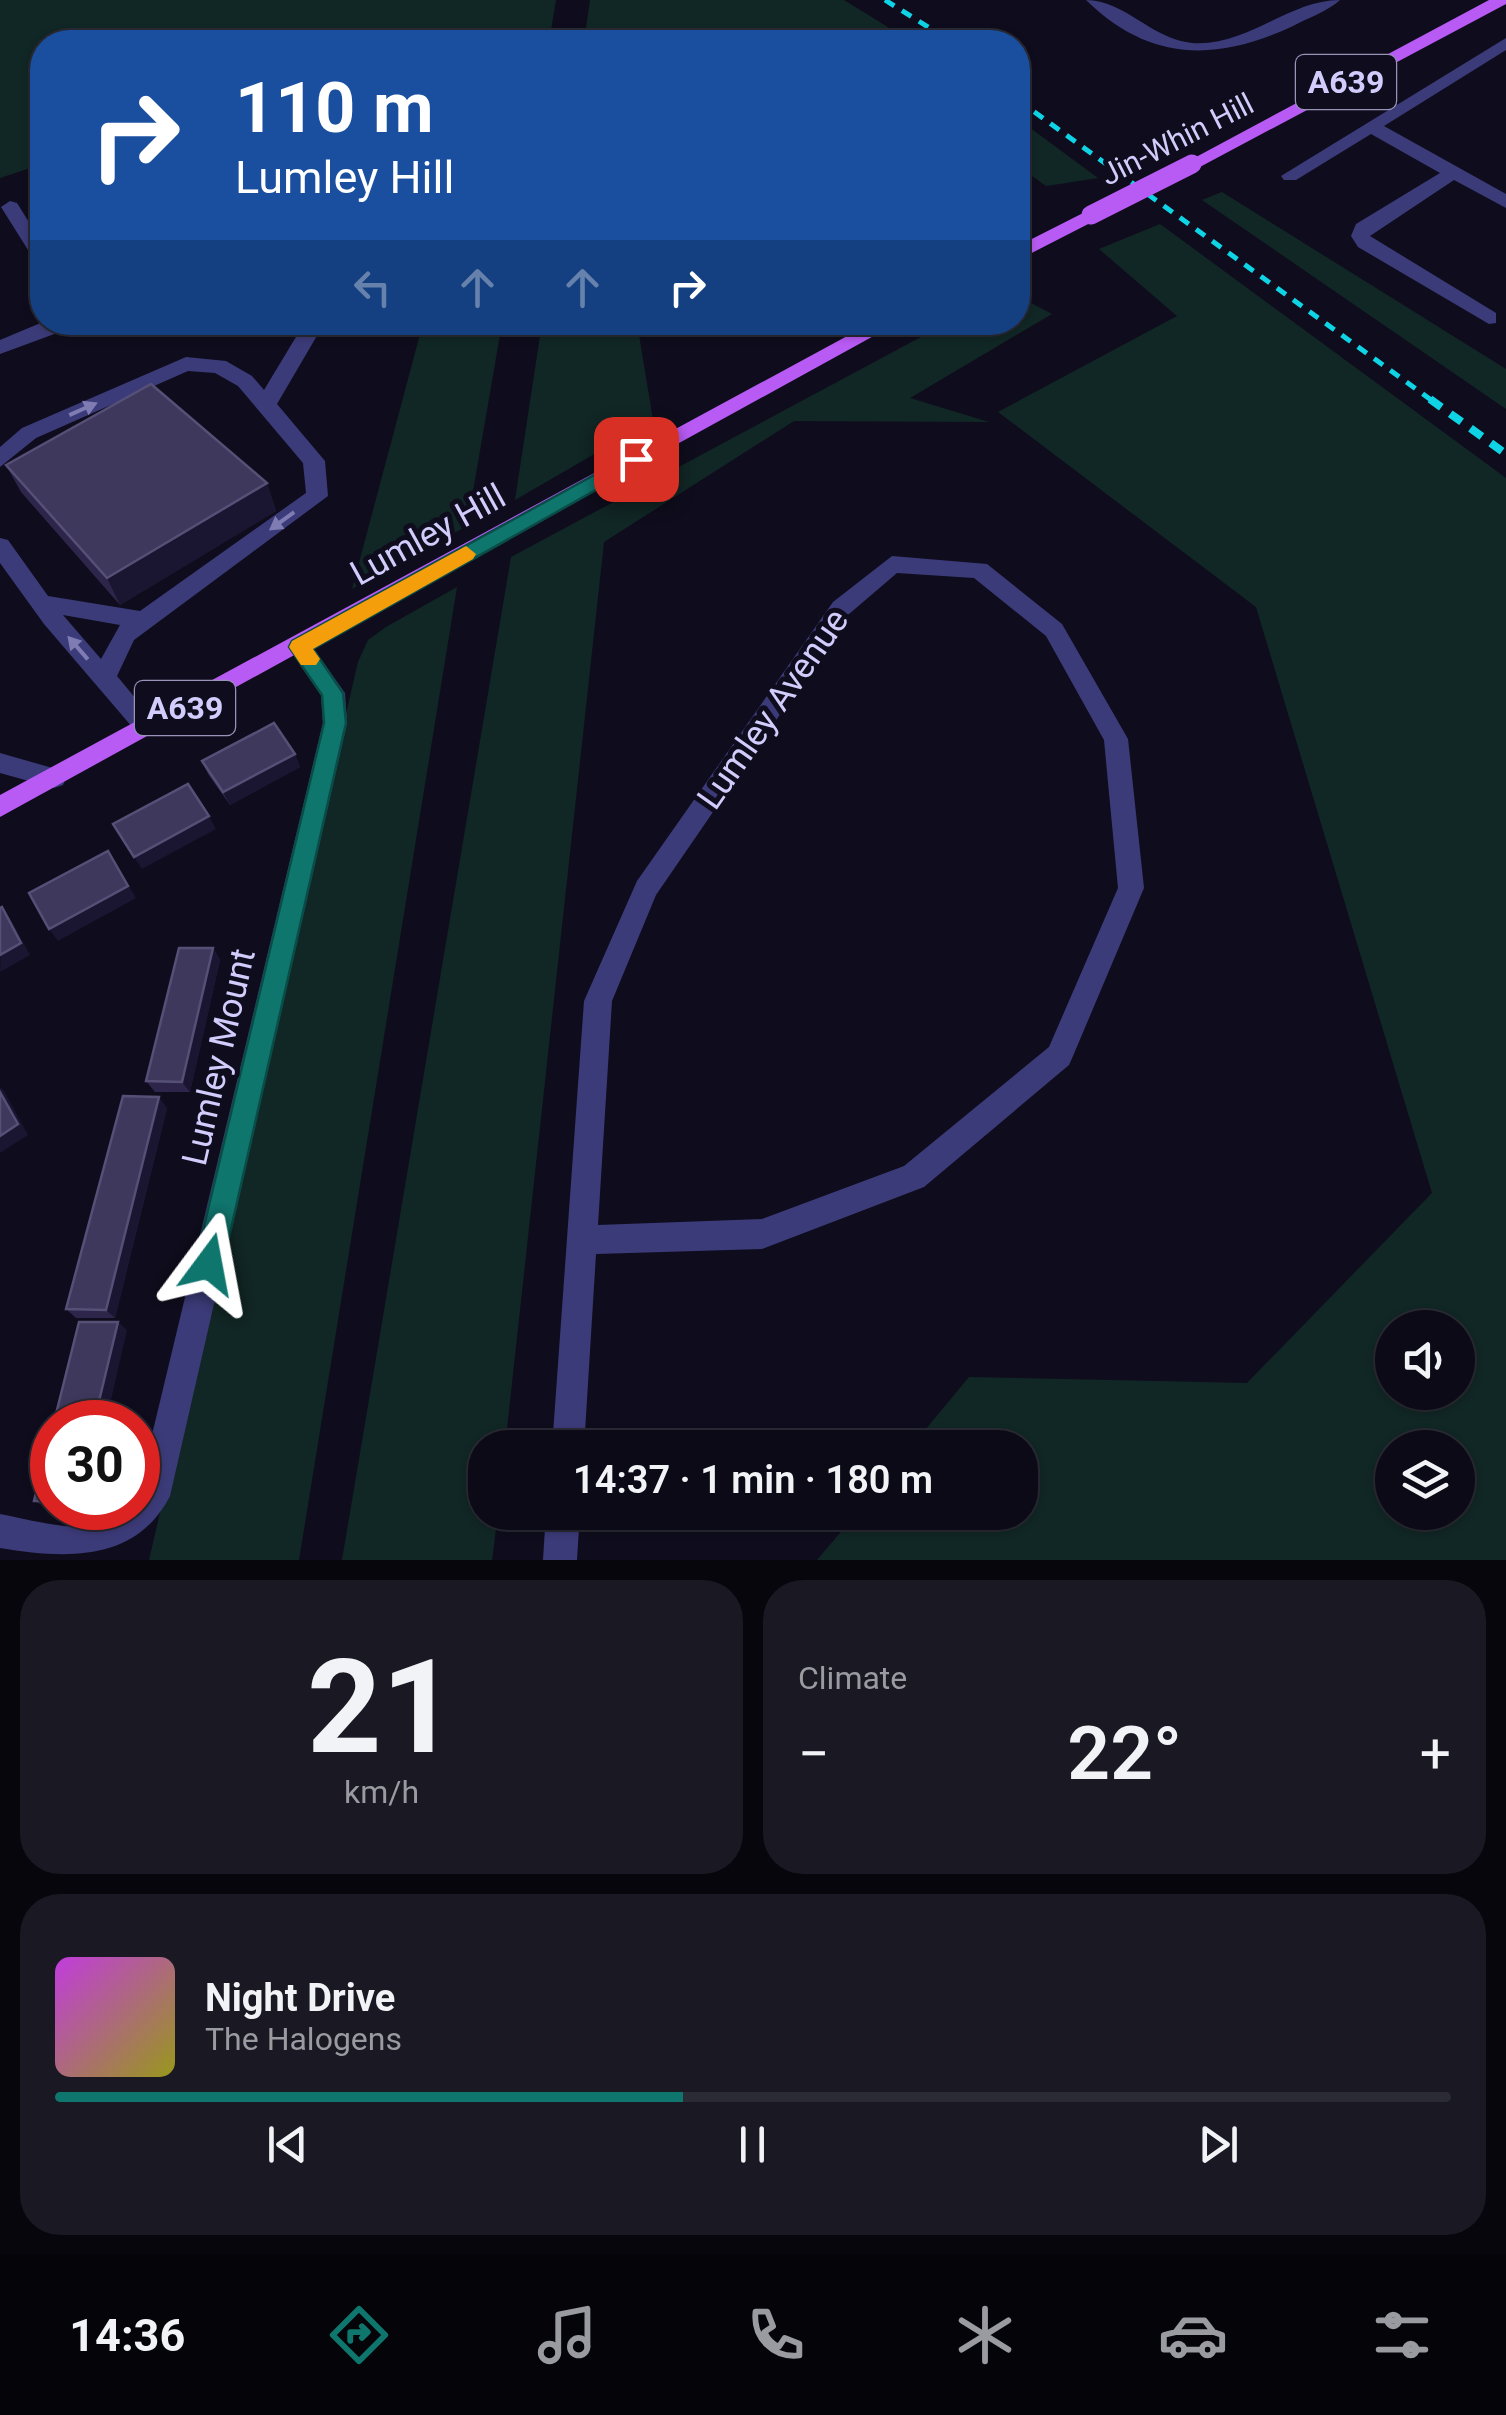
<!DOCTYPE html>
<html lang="en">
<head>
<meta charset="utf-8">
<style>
	:root { --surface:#0b0a16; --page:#191823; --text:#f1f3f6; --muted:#9a9aa1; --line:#2b2b35; --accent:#0f766e }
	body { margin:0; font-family:Roboto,sans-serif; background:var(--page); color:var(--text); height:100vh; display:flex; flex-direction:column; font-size:38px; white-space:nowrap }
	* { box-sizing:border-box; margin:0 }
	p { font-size:32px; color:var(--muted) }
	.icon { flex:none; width:55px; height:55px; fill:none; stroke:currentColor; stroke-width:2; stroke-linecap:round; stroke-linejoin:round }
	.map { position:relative; height:1560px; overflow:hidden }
	.side { display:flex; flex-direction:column; gap:20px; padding:20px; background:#06060c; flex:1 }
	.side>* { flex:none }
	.hud { position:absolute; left:30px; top:30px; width:1000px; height:305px; border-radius:40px; box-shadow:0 2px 8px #0004,0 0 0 2px var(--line); background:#1a4fa0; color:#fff; overflow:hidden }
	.buttons { position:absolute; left:1375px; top:1310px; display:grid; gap:20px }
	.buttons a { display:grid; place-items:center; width:100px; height:100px; border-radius:50%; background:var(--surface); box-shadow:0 2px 8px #0004,0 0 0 2px var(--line); font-size:50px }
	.speed { position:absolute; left:30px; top:1400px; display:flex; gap:20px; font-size:50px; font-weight:700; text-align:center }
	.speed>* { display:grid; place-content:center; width:130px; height:130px; border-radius:50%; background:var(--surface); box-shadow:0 2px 8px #0004,0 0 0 2px var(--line); line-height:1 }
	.speed .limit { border:15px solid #d22; background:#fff; color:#111 }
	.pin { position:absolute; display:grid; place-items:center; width:85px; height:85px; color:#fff; margin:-42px; border-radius:20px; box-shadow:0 5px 15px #0006 }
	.me { position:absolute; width:110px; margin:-55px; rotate:13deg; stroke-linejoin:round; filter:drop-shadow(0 0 8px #0008) }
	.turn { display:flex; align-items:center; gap:35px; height:210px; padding:0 40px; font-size:45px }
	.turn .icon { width:130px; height:130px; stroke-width:2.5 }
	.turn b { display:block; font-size:70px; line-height:85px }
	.lanes { display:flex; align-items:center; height:95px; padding:0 40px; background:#0003; justify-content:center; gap:50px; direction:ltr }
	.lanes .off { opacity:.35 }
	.big { font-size:75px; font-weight:600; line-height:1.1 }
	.side .tile { flex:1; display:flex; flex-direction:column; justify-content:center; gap:15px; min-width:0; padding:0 35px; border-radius:40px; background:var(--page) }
	.side .dial { align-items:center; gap:0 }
	.dial b { font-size:130px; line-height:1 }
	.song { display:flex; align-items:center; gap:30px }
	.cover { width:120px; height:120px; border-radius:15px; background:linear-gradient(135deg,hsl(290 70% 55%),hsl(60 70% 35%)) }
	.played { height:10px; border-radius:5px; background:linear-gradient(90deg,var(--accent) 45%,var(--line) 45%) }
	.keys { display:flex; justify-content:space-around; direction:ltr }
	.heat { display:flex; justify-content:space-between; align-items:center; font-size:55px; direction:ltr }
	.side .tiles { flex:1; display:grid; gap:20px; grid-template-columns:1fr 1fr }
	.tile:last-child { grid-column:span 2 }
	.trip { position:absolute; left:468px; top:1430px; width:570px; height:100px; border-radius:40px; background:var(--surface); box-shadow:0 2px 8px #0004,0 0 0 2px var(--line); font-weight:600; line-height:100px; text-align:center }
	.tabs { display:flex; height:160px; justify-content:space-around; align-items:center; background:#040409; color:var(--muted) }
	.tabs .icon { width:70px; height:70px }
	.tabs .active { color:var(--accent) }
	.tabs b { font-size:45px; color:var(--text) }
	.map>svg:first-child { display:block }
	.green { fill:#112725; fill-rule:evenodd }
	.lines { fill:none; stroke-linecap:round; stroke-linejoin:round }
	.minor { fill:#3c3b79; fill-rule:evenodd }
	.major { fill:#b85bf4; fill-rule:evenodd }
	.rail-far1 { stroke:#0fd4e5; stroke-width:5; stroke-dasharray:11 9; stroke-linecap:butt }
	.rail { stroke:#0fd4e5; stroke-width:8; stroke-dasharray:14 11; stroke-linecap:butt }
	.major-bridge { stroke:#b85bf4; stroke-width:19 }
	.wall { fill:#2d264a }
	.shaded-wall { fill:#1a1530 }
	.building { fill:#3f385d; stroke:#564f76; stroke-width:2.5 }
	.oneway { fill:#7f7cb4 }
	.route { fill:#0f766e; stroke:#0a4d48; stroke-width:2.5 }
	.slow { fill:#f59e0b }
	.labels { text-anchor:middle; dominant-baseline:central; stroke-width:10; stroke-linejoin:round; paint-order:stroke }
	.far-street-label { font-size:30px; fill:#d1ccfc; stroke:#0f0d1d }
	.shield { fill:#0f0d1d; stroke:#9793b9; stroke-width:2.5 }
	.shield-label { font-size:32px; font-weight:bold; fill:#d1ccfc }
	.street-label { font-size:35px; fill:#d1ccfc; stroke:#0f0d1d }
</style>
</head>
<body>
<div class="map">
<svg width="1506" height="1560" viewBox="0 0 1506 1560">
	<rect width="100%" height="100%" fill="#0f0d1d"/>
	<!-- green -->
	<path class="green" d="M0 0H556L549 42H42V164L0 178Z
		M590 0H844L912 42H584Z
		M1018 119 1098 178 1046 186 1018 166Z
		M1222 192 1506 369V409L1202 200Z
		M1160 224 1506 478V1560H817L857 1513 1020 1512V1448L911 1447 969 1377 1247 1383 1432 1193 1256 607 998 412 1177 316 1099 249ZM1392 1328H1458V1392H1392ZM1392 1448H1458V1512H1392Z
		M1018 296 1052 314 910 398 989 422 794 421 604 542 505 1447 485 1448V1512L498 1513 492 1560H342L511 557 947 323 1018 322Z
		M423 323H502L467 526 352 589Z
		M542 323H637L653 420 515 500Z
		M457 587 299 1560H149L358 662 368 640 386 627Z"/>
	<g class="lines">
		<!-- minor -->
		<path class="minor" d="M1086 0C1125 0 1151 39 1192 43 1248 47 1288 0 1340 0 1328 11 1308 18 1293 26 1217 62 1149 62 1086 0Z
			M1506 38V50L1384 126 1506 194V208L1454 180 1370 236 1496 313V323L1489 324 1358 247 1351 236 1356 224 1440 173 1371 134 1296 180H1284L1281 176Z
			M10 201 17 203 42 243V263L35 261 1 207Z
			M43 322H63L57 333 0 354V340Z
			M305 322H325L277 404 325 461 328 496 134 640 117 676 160 728 157 735H139L44 624 0 563V538L8 540 48 596 140 611 306 493 303 463 238 386 215 373 188 371 36 438 0 467V447L22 428 186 357 226 361 252 376 264 390ZM63 615 120 625 101 659Z
			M892 556 987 564 1062 624 1128 739 1144 888 1073 1056 1069 1065 924 1187 762 1249 596 1254 584 1448H552L584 1001 637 881 833 602ZM897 573 974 578 1046 636 1104 740 1118 888 1049 1047 904 1166 762 1219 598 1225 612 1001 656 895 849 614Z
			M300 638 308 641 345 693 347 723 170 1496C137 1560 71 1560 0 1548V1514C33 1520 69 1532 103 1524 117 1521 123 1508 138 1508V1493L323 723 321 695 288 647Z
			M0 753 63 771 66 778 63 785 54 788 0 773Z
			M546 1512H580L577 1560H543Z"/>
		<!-- major -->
		<path class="major" d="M1489 0H1506V4L1198 168H1186L1183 164Z
			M1091 209 1100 215 1098 219 1018 260V246Z
			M873 322H899L0 817V795Z"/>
		<!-- rail-far1 -->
		<path class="rail-far1" d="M885 0 952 42
			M1018 100 1434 402"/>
		<!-- rail -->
		<path class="rail" d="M1430 399 1506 454"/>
		<!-- major-bridge -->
		<path class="major-bridge" d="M1091 215 1192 164"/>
	</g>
	<!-- wall -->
	<path class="wall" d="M6 465 267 483 276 511 120 605 21 492Z
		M295 754 300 767 230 805 208 774 202 761Z
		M213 948 220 960 190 1092H155L146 1081Z
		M167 1108 115 1318H76L66 1309Z
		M52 1428V1507H46L34 1501Z"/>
	<!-- shaded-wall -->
	<path class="shaded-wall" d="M267 483 276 511 120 605 107 578Z
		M295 754 300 767 230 805 223 792Z
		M209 816 216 829 142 869 134 857Z
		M108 851 136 898 58 941 49 929Z
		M2 907 11 920 30 955 0 972Z
		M213 948 220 960 190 1092 182 1082Z
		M0 1087 4 1091 28 1135 0 1153Z
		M159 1097 167 1108 115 1318 106 1310Z
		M118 1322 127 1330 106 1422H94Z"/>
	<!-- building -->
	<path class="building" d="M151 384 267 483 107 578 6 465Z
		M274 723 295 754 223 792 202 761Z
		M188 784 209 816 134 857 113 824Z
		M108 851 128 886 49 929 29 893Z
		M2 907 21 943 0 955V908Z
		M179 948H213L182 1082 146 1081Z
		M0 1092 18 1124 0 1136Z
		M123 1096 159 1097 106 1310 66 1309Z
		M79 1322H118L94 1422H54Z
		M52 1428V1501H34Z"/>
	<!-- one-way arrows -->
	<defs><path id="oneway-solid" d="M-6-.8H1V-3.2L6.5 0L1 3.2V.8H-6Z" transform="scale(2.5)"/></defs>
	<g class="oneway">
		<use href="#oneway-solid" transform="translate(83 409) rotate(-24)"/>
		<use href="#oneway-solid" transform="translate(282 521) rotate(144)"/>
		<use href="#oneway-solid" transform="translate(78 648) rotate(-131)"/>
	</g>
	<!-- route -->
	<path class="route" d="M636 452 645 459 642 464 313 649 343 693 346 723 223 1264 219 1274 209 1278 199 1274 195 1264 324 723 322 695 289 647 292 641Z"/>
	<!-- slow -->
	<path class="slow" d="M466 546 476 554 473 559 313 649 320 659 316 665H301L289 647 292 641Z"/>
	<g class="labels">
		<!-- far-street labels -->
		<g class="far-street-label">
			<text transform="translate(1177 139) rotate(-27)">Jin-Whin Hill</text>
		</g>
		<!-- shield labels -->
		<g class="shield">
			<rect x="1296" y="55" width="100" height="54" rx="8"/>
			<rect x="135" y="681" width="100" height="54" rx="8"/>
		</g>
		<g class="shield-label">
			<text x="1346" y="82">A639</text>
			<text x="185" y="708">A639</text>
		</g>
		<!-- street labels -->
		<g class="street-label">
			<text transform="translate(428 535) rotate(-29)">Lumley Hill</text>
			<text transform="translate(773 709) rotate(-55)">Lumley Avenue</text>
			<text transform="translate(219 1057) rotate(-77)">Lumley Mount</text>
		</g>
	</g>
</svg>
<div class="buttons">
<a><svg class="icon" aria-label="sound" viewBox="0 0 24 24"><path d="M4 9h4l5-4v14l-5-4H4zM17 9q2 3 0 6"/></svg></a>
<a><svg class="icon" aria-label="layers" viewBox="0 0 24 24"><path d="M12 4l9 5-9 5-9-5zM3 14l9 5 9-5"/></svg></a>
</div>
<div class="speed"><div class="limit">30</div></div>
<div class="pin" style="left:636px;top:459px;background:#d93025"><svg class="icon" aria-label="arrive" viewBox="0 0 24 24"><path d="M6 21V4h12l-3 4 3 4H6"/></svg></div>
<svg class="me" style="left:209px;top:1264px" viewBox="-20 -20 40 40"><path d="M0-17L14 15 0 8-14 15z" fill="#0f766e" stroke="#fff" stroke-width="4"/></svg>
<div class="trip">14:37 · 1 min · 180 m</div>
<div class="hud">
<div class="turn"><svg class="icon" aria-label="right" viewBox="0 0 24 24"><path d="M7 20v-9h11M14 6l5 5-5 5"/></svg><div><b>110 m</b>Lumley Hill</div></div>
<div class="lanes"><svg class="icon off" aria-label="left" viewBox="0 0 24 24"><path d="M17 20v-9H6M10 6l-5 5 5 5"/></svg><svg class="icon off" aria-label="ahead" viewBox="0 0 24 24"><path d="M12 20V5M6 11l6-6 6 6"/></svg><svg class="icon off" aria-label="ahead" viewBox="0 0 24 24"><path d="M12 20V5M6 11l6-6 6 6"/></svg><svg class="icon" aria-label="right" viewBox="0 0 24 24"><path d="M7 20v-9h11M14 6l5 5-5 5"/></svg></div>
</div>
</div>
<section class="side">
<div class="tiles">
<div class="tile dial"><b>21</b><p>km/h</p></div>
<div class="tile"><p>Climate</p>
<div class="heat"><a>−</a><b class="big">22°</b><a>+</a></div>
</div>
<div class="tile">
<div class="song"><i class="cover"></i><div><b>Night Drive</b><p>The Halogens</p></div></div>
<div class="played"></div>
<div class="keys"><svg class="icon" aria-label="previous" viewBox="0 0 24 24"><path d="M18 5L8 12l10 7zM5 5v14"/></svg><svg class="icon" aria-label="pause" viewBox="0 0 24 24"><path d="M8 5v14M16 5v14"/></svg><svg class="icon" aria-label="next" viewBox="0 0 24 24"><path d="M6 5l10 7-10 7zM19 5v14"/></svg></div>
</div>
</div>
</section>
<nav class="tabs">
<b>14:36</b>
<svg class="icon active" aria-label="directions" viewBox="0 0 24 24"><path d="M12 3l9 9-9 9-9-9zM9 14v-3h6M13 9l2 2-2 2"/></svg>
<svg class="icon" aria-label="music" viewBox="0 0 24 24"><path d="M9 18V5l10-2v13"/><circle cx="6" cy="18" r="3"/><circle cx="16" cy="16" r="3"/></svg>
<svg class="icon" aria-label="phone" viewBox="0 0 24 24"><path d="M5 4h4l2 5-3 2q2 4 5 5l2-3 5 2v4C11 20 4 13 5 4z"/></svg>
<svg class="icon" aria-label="climate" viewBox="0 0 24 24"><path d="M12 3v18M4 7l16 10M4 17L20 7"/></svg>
<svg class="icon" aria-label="car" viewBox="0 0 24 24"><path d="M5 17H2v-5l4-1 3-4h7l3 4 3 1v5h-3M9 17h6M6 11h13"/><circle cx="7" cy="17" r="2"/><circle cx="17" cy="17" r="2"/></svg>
<svg class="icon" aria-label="filters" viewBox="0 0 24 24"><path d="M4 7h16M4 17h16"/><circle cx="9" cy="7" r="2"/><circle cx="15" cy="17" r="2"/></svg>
</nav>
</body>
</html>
